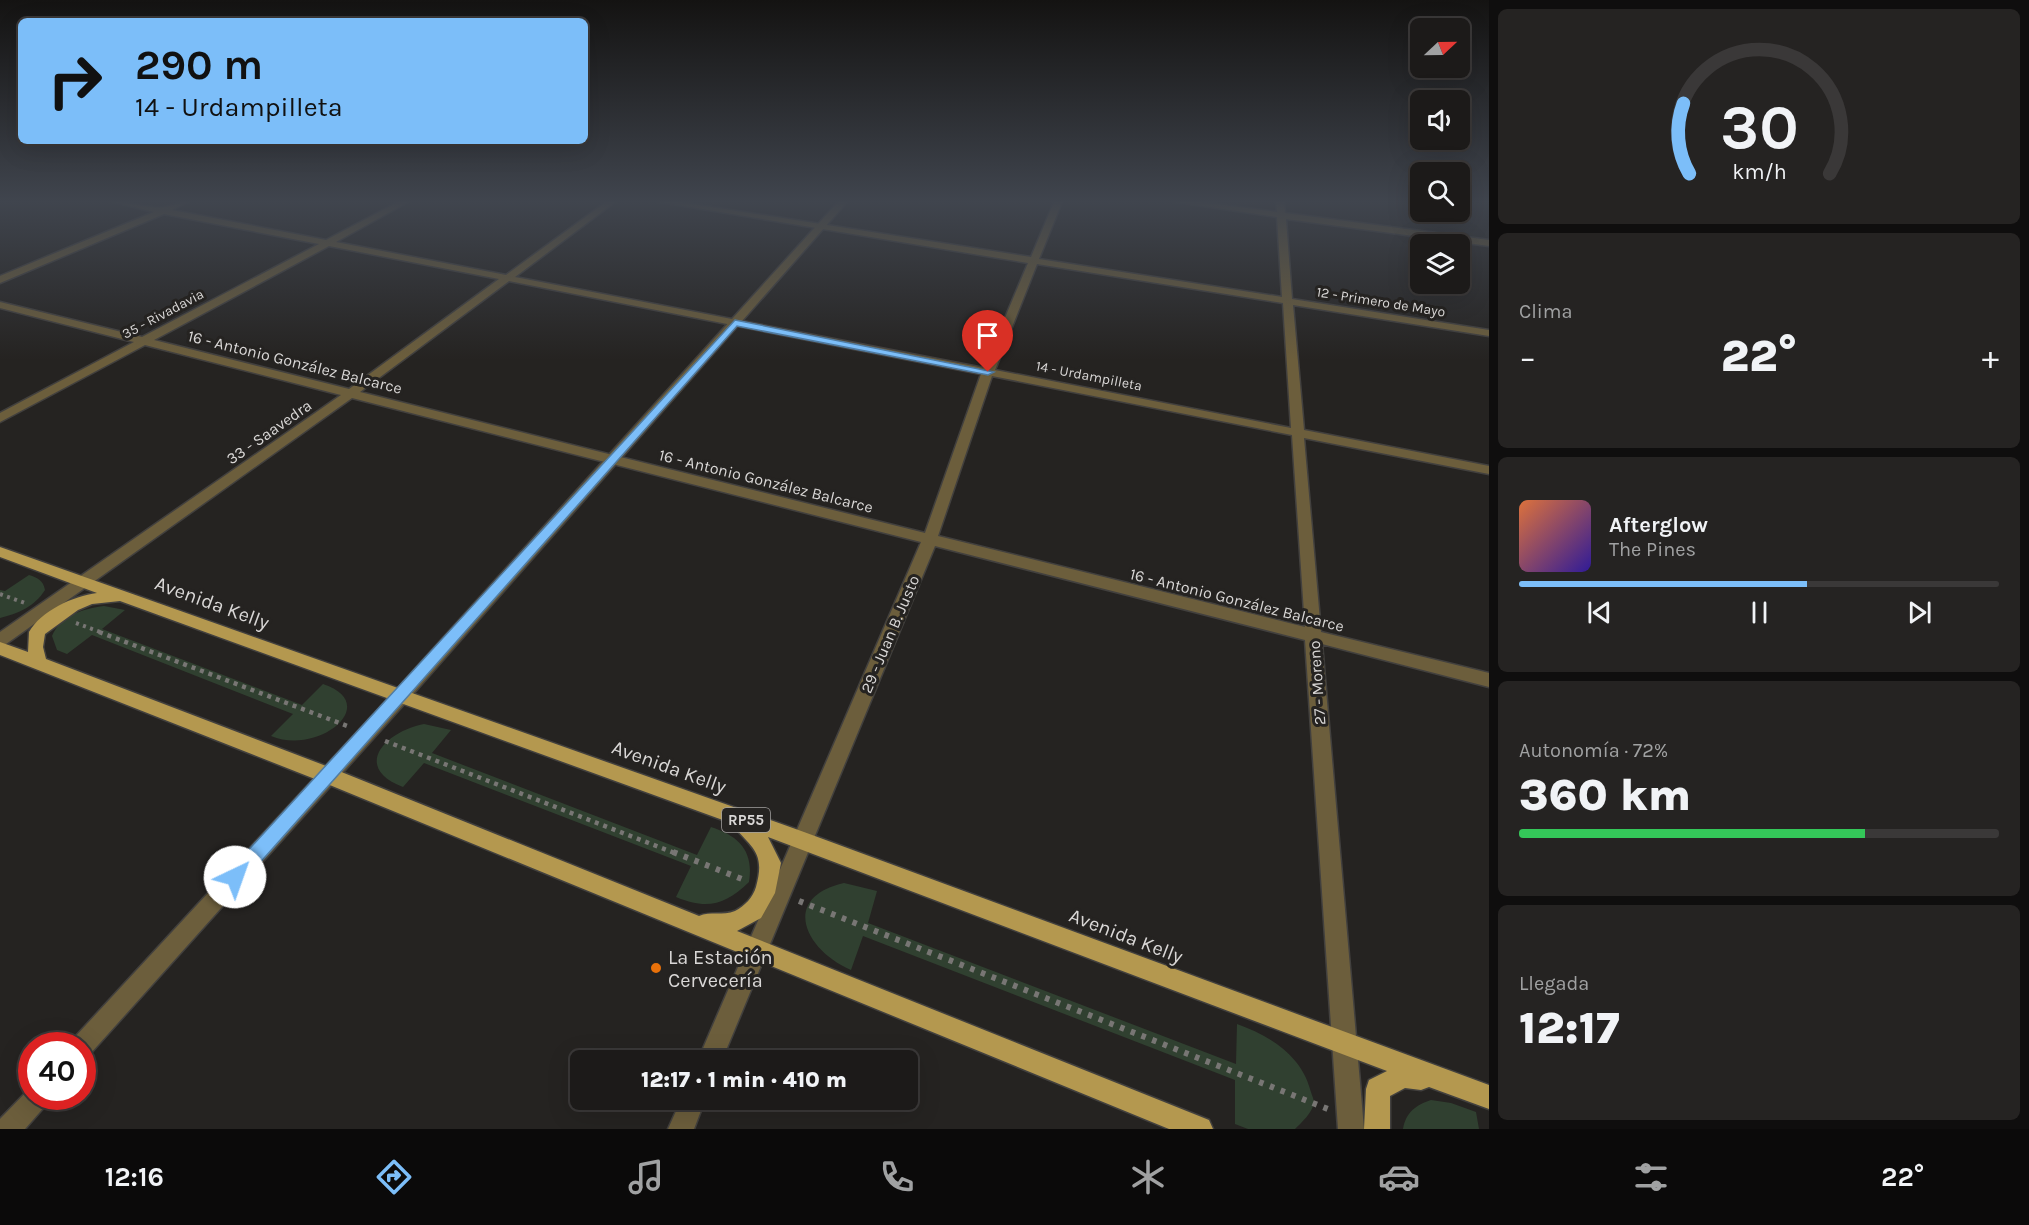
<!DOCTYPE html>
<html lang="es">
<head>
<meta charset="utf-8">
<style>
	:root { --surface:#1c1a19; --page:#252322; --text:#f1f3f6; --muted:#a0a1a2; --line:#3a3838; --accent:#7cbef9 }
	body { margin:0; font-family:Karla,sans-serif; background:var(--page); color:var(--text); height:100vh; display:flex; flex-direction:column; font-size:22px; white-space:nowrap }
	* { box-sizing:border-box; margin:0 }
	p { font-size:20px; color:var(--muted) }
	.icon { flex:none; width:33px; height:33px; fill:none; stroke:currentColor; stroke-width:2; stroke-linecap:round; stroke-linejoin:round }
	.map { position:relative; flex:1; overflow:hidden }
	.details { display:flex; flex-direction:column; gap:9px; padding:9px; background:#0f0e0e; width:540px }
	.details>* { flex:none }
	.guide { position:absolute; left:18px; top:18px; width:570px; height:126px; border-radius:9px; box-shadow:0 6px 24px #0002,0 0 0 2px var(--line); background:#7cbef9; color:#111; overflow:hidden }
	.needle { width:39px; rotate:68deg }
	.buttons { position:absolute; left:1410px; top:18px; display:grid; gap:12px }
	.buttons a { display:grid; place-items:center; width:60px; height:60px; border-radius:9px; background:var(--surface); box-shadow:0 6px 24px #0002,0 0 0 2px var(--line); font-size:30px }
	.speed { position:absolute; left:18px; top:1032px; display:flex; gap:12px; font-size:30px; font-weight:700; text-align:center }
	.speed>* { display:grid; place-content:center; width:78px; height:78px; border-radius:50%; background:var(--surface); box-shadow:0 6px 24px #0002,0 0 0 2px var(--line); line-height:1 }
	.speed .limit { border:9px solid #d22; background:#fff; color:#111 }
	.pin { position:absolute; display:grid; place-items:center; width:51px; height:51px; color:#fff; margin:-62px -26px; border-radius:50% 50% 50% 0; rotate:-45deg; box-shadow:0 0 6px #0007 }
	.pin .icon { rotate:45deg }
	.me { position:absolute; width:66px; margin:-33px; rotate:42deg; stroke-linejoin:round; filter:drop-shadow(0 0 4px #0008) }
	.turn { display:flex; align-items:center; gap:21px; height:126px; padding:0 18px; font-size:27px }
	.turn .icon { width:78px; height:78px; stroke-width:2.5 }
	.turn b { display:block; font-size:42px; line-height:51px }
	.big { font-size:45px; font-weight:800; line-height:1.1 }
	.details .tile { flex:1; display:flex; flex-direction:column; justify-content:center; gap:9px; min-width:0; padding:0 21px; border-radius:9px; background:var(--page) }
	.details .dial { align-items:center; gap:0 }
	.dial svg { height:156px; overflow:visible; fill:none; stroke:var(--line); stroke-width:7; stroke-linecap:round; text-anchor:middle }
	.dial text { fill:var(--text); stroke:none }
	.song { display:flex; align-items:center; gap:18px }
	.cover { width:72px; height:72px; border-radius:9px; background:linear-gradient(135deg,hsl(20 70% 55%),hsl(250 70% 35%)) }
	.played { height:6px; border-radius:3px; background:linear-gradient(90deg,var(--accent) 60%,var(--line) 60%) }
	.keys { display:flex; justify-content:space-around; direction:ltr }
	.heat { display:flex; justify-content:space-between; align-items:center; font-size:33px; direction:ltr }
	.charge { height:9px; border-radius:4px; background:linear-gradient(90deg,#34c759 72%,var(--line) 0) }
	.trip { position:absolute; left:570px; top:1050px; width:348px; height:60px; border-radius:9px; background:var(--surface); box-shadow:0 6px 24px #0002,0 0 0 2px var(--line); font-weight:800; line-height:60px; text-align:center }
	.tabs { display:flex; height:96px; justify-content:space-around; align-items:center; background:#0b0a0a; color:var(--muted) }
	.tabs .icon { width:42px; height:42px }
	.tabs .active { color:var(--accent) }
	.tabs b { font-size:27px; color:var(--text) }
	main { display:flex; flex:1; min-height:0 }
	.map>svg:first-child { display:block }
	.green { fill:#304030 }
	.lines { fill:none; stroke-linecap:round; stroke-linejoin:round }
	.minor-casing { stroke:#42403e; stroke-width:3 }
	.tertiary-casing { stroke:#42403e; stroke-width:3 }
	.primary-casing { stroke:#42403e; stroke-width:3 }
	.path-far2 { stroke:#787674; stroke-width:4; stroke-dasharray:3 4.5; stroke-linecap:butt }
	.path-far1 { stroke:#787674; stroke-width:4.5; stroke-dasharray:4 5; stroke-linecap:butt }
	.path { stroke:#787674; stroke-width:6; stroke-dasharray:4.5 7; stroke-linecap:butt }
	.minor { fill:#6c5e3c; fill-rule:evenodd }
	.tertiary { fill:#6c5e3c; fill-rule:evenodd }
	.primary { fill:#b4984f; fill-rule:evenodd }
	.route { fill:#7cbef9; stroke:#517ca2; stroke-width:1.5 }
	.food-dot { fill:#e8710a; stroke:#252321; stroke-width:2 }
	.labels { text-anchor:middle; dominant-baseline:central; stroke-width:6; stroke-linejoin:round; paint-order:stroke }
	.far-street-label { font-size:14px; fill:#d9d7d6; stroke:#252321 }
	.shield { fill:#252321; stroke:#a3a1a0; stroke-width:1.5 }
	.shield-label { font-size:15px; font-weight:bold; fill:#d9d7d6 }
	.street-label { font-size:16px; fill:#d9d7d6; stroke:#252321 }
	.near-street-label { font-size:20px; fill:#d9d7d6; stroke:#252321 }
	.near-poi-label { font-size:20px; fill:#d9d7d6; stroke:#252321; text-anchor:start }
</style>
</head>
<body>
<main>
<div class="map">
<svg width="1489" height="1129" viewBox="0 0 1489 1129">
	<rect width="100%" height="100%" fill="#252321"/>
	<!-- green -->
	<path class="green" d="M29 575C38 578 43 580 45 590 34 607 19 613 0 618V590L5 591Z
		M104 606 125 610 102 629 302 705 323 684C383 704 318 756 271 736L293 714 92 635 67 654 57 650 52 636C61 615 83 609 104 606Z
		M424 724 451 730 432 753 697 855 711 827C739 836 754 851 749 882 725 905 707 910 676 897L691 866 424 763 403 787C351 767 386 731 424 724Z
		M844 883 877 891 868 923 1236 1064 1237 1024C1268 1035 1301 1055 1310 1089 1311 1093 1314 1099 1314 1103 1312 1113 1302 1122 1295 1129H1248L1235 1124V1080L863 936 851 970C806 951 779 898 844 883Z
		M1431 1100 1451 1103 1476 1112 1479 1129H1403C1406 1112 1416 1105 1431 1100Z"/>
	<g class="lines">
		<defs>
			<path id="minor" d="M114 202C127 202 154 209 164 207 173 206 178 202 188 202L172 210 326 240 398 202H408L336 242 506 275 606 202H615L515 277 984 368 1028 263 660 202H680L1031 257 1054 202H1062L1039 259 1282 297 1277 217 1176 202H1200L1277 212 1276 202H1284L1285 213 1489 240V246L1286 219 1292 299 1489 330V336L1293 305 1304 430 1489 466V474L1304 438 1321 632 1489 673V687L1322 644 1364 1129H1338L1305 640 935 546 722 1060H698L921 542 352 398 6 644 0 646V632L341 395 145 345 0 422V413L134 342 0 308V302L142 337 319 244 164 214 0 283V276L154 212ZM329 246 499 279 349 389 154 340ZM1037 264 1283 303 1291 428 995 370ZM509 281 981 374 925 533 360 392ZM992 376 1292 435 1305 627 938 536Z
				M681 1100H705L694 1129H668Z"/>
			<path id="tertiary" d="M838 202H847L406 702 90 1054 82 1058V1046H70L74 1038 394 692Z
				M32 1086V1096H49L46 1105 25 1129H0V1119Z"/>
			<path id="primary" d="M0 547 804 832 1489 1085V1109L1429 1087 1421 1090 1405 1088 1390 1096V1129H1364L1366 1089 1369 1080 1387 1071 768 837 781 863 775 893 761 918 737 931 1209 1120 1213 1129H1169L320 781 0 655V642L28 652 29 632C41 611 73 596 97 593L0 557ZM120 601 731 823C751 848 766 851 756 887 753 897 745 906 735 911 723 916 710 911 699 916L334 769 46 659 43 647 45 634 78 610 92 604Z"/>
		</defs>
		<!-- minor casing -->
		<use href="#minor" class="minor-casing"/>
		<!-- tertiary casing -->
		<use href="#tertiary" class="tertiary-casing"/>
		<!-- primary casing -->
		<use href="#primary" class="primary-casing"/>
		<!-- path-far2 -->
		<path class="path-far2" d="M0 594 25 603
			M76 623 103 633"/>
		<!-- path-far1 -->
		<path class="path-far1" d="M99 632 350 727
			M385 741 677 854"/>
		<!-- path -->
		<path class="path" d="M673 852 747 881
			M799 901 1328 1109"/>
		<!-- minor -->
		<use href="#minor" class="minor"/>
		<!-- tertiary -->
		<use href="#tertiary" class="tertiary"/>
		<!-- primary -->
		<use href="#primary" class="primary"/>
	</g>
	<!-- sky -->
	<linearGradient id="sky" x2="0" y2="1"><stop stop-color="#141312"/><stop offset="0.56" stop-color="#40454e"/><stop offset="1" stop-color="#40454e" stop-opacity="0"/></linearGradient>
	<rect width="1489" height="360" fill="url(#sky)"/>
	<!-- route -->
	<path class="route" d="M735 320 994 372 988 375 737 326 242 883 235 886 229 883 226 877 229 871Z"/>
	<!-- markers -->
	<circle class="food-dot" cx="656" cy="968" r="6"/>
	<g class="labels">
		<!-- far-street labels -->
		<g class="far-street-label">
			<text transform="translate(1381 302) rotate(9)">12 - Primero de Mayo</text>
			<text transform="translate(163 314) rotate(-28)">35 - Rivadavia</text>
			<text transform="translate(1089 376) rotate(11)">14 - Urdampilleta</text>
		</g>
		<!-- shield labels -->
		<rect class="shield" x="722" y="808" width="48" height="24" rx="4.5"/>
		<g class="shield-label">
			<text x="746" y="820">RP55</text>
		</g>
		<!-- street labels -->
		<g class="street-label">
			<text transform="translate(295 362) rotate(14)">16 - Antonio González Balcarce</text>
			<text transform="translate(269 432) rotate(-35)">33 - Saavedra</text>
			<text transform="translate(766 481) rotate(14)">16 - Antonio González Balcarce</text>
			<text transform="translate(1237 600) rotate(14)">16 - Antonio González Balcarce</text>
			<text transform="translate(890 634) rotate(-67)">29 - Juan B. Justo</text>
			<text transform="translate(1317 683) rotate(-94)">27 - Moreno</text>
		</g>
		<!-- near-street labels -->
		<g class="near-street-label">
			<text transform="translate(212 603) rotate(20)">Avenida Kelly</text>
			<text transform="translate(669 767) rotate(20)">Avenida Kelly</text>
			<text transform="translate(1126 936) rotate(21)">Avenida Kelly</text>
		</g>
		<!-- near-poi labels -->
		<g class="near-poi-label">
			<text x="668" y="957">La Estación<tspan x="668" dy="23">Cervecería</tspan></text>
		</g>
	</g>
</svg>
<div class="buttons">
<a><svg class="needle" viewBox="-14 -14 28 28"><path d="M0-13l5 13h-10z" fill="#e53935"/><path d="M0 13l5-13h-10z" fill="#a0a1a2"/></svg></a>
<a><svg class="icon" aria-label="sound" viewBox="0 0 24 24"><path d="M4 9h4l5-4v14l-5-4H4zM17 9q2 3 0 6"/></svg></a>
<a><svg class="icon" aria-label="search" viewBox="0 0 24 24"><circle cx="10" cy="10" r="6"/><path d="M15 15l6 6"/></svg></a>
<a><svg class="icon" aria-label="layers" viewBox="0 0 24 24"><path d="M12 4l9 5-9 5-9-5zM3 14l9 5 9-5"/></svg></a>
</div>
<div class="speed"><div class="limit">40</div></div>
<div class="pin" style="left:988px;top:372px;background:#d93025"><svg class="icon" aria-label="arrive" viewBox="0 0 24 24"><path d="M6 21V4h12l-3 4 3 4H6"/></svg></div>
<svg class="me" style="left:235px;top:877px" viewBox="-20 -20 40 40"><circle r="19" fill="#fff"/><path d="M0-13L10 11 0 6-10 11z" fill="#7cbef9"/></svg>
<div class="trip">12:17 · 1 min · 410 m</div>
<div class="guide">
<div class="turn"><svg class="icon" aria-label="right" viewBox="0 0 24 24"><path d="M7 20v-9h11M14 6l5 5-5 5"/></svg><div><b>290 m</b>14 - Urdampilleta</div></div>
</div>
</div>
<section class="details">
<div class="tile dial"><svg viewBox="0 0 100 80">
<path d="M14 69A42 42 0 1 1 86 69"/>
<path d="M14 69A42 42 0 0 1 11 33" stroke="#7cbef9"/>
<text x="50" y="56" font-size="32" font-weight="700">30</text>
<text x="50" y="72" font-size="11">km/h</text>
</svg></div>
<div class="tile"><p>Clima</p>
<div class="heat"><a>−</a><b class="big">22°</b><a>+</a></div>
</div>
<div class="tile">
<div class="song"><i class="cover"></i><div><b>Afterglow</b><p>The Pines</p></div></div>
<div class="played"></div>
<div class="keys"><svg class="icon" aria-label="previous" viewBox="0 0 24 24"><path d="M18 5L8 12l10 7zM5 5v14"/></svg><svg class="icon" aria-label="pause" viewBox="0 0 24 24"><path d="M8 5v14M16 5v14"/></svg><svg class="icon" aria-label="next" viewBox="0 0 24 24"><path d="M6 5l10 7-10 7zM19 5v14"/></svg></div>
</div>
<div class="tile"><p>Autonomía · 72%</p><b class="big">360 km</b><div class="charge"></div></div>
<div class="tile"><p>Llegada</p><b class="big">12:17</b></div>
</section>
</main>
<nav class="tabs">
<b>12:16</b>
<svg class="icon active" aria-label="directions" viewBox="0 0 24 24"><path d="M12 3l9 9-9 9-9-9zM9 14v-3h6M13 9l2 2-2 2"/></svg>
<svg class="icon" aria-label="music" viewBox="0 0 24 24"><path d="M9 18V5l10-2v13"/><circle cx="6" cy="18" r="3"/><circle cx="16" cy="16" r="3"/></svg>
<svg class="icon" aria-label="phone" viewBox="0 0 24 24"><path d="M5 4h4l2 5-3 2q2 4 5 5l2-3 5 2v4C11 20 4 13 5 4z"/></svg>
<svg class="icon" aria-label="climate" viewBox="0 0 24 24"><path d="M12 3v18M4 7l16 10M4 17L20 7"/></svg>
<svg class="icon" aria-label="car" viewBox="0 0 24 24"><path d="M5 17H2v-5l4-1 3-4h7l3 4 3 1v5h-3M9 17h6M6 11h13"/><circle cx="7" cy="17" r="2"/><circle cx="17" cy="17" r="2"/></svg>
<svg class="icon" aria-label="filters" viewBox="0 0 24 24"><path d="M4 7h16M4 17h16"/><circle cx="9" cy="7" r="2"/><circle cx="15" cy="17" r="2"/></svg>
<b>22°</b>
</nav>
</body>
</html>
